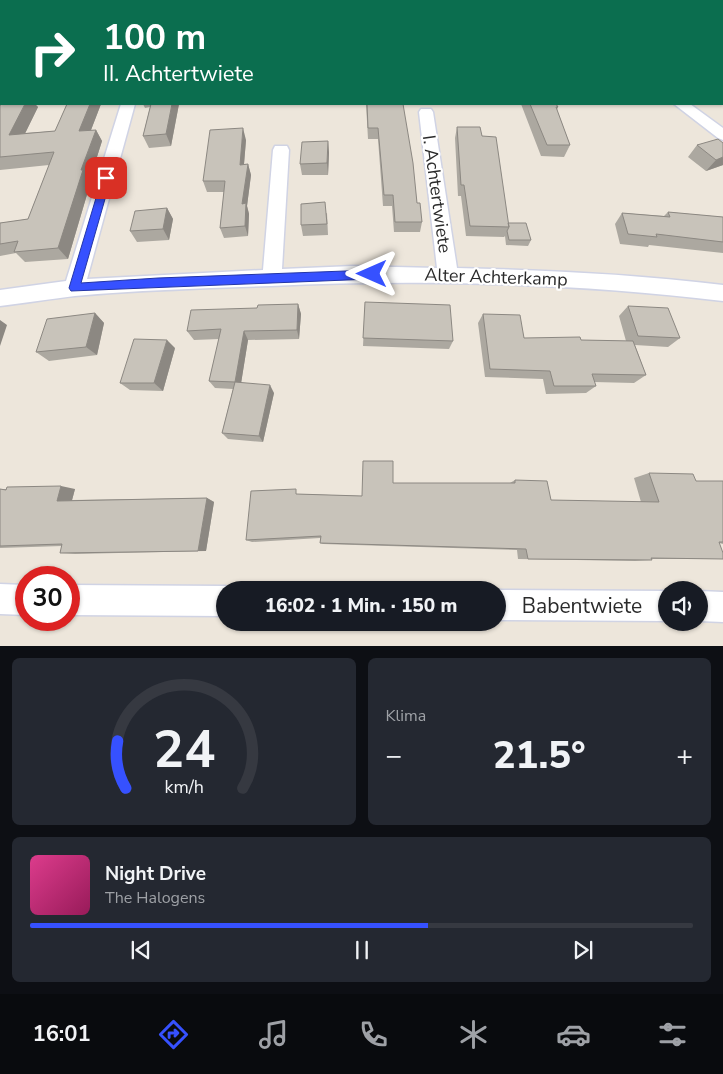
<!DOCTYPE html>
<html lang="de">
<head>
<meta charset="utf-8">
<style>
	:root { --surface:#171b24; --page:#242831; --text:#f1f3f6; --muted:#9ea1a6; --line:#363941; --accent:#3651ff }
	body { margin:0; font-family:"Nunito Sans",sans-serif; background:var(--page); color:var(--text); height:100vh; display:flex; flex-direction:column; font-size:19px; white-space:nowrap }
	* { box-sizing:border-box; margin:0 }
	p { font-size:16px; color:var(--muted) }
	.icon { flex:none; width:28px; height:28px; fill:none; stroke:currentColor; stroke-width:2; stroke-linecap:round; stroke-linejoin:round }
	.map { position:relative; height:646px; overflow:hidden }
	.panel { display:flex; flex-direction:column; gap:12px; padding:12px; background:#0d0f14; flex:1 }
	.panel>* { flex:none }
	.top-card { position:absolute; left:0px; top:0px; width:724px; height:105px; box-shadow:0 1px 4px #0004; background:#0b6e4f; color:#fff; overflow:hidden }
	.tools { position:absolute; left:658px; top:581px; display:grid; gap:10px }
	.tools a { display:grid; place-items:center; width:50px; height:50px; border-radius:50%; background:var(--surface); box-shadow:0 1px 4px #0004; font-size:25px }
	.speed { position:absolute; left:15px; top:566px; display:flex; gap:10px; font-size:25px; font-weight:700; text-align:center }
	.speed>* { display:grid; place-content:center; width:65px; height:65px; border-radius:50%; background:var(--surface); box-shadow:0 1px 4px #0004; line-height:1 }
	.speed .limit { border:8px solid #d22; background:#fff; color:#111 }
	.pin { position:absolute; display:grid; place-items:center; width:42px; height:42px; color:#fff; margin:-21px; border-radius:10px; box-shadow:0 2px 8px #0006 }
	.me { position:absolute; width:55px; margin:-28px; rotate:270deg; stroke-linejoin:round; filter:drop-shadow(0 0 4px #0008) }
	.turn { display:flex; align-items:center; gap:18px; height:105px; padding:0 20px; font-size:22px }
	.turn .icon { width:65px; height:65px; stroke-width:2.5 }
	.turn b { display:block; font-size:35px; line-height:42px }
	.big { font-size:38px; font-weight:800; line-height:1.1 }
	.panel .tile { flex:1; display:flex; flex-direction:column; justify-content:center; gap:8px; min-width:0; padding:0 18px; border-radius:8px; background:var(--page) }
	.panel .dial { align-items:center; gap:0 }
	.dial svg { height:130px; overflow:visible; fill:none; stroke:var(--line); stroke-width:7; stroke-linecap:round; text-anchor:middle }
	.dial text { fill:var(--text); stroke:none }
	.song { display:flex; align-items:center; gap:15px }
	.cover { width:60px; height:60px; border-radius:8px; background:linear-gradient(135deg,hsl(330 70% 55%),hsl(330 70% 35%)) }
	.played { height:5px; border-radius:2px; background:linear-gradient(90deg,var(--accent) 60%,var(--line) 60%) }
	.keys { display:flex; justify-content:space-around; direction:ltr }
	.heat { display:flex; justify-content:space-between; align-items:center; font-size:28px; direction:ltr }
	.panel .tiles { flex:1; display:grid; gap:12px; grid-template-columns:1fr 1fr }
	.tile:last-child { grid-column:span 2 }
	.trip { position:absolute; left:216px; top:581px; width:290px; height:50px; border-radius:25px; background:var(--surface); box-shadow:0 1px 4px #0004; font-weight:800; line-height:50px; text-align:center }
	.tab-bar { display:flex; height:80px; justify-content:space-around; align-items:center; background:#090b0e; color:var(--muted) }
	.tab-bar .icon { width:35px; height:35px }
	.tab-bar .current { color:var(--accent) }
	.tab-bar b { font-size:22px; color:var(--text) }
	.map>svg:first-child { display:block }
	.green { fill:#ace794 }
	.lines { fill:none; stroke-linecap:round; stroke-linejoin:round }
	.street-casing { stroke:#d0d3e4; stroke-width:3 }
	.path { stroke:#c8c8c8; stroke-width:2; stroke-dasharray:2.5 1; stroke-linecap:butt }
	.street { fill:#fff; fill-rule:evenodd }
	.wall { fill:#aca8a0 }
	.shaded-wall { fill:#8c8882 }
	.building { fill:#c8c3ba; stroke:#8c8882 }
	.route { fill:#3651ff; stroke:#2335a6 }
	.labels { text-anchor:middle; dominant-baseline:central; stroke-width:4.5; stroke-linejoin:round; paint-order:stroke }
	.street-label { font-size:18px; fill:#2a2a2a; stroke:#fff }
	.near-street-label { font-size:21px; fill:#2a2a2a; stroke:#fff }
</style>
</head>
<body>
<div class="map">
<svg width="723" height="647" viewBox="0 0 723 647">
	<rect width="100%" height="100%" fill="#ede6db"/>
	<!-- green -->
	<path class="green" d="M0 0H274L277 1H1L0 95Z"/>
	<g class="lines">
		<defs>
			<path id="street" d="M121 104H135L87 279 263 270 273 150 275 146H287L289 150 282 269 353 266 437 268 419 112 421 109H431L433 112 457 268C546 270 634 274 723 285V301C573 283 421 279 271 286 206 288 140 290 75 296 50 299 25 303 0 306V290L66 281Z
				M674 104H690L723 128V140L718 138Z
				M0 584 26 585V615L0 614Z
				M69 585 225 586 235 590H225V616L69 615Z
				M498 590 666 591V621L498 620Z
				M699 591 723 592V622L699 621Z"/>
		</defs>
		<!-- street casing -->
		<use href="#street" class="street-casing"/>
		<!-- path -->
		<path class="path" d="M67 1 70 0"/>
		<!-- street -->
		<use href="#street" class="street"/>
	</g>
	<!-- wall -->
	<path class="wall" d="M1 104H35L38 107 25 133 55 131 67 104H101L91 130H96L102 141 90 179 91 181 68 259 25 262 16 253 0 256V223L28 219 49 165 0 170V106Z
		M143 104H179L171 146 149 148 143 136 150 107 145 108Z
		M366 104H403L417 203 422 222 420 232H394L392 206H383L378 139H368Z
		M521 104H556L558 107 557 110 570 145 564 157 541 156Z
		M457 127 482 136 508 223 531 240 528 246 506 245 505 236 504 237 466 236 461 196H458L455 138Z
		M246 140 244 164H248L251 175 247 206 249 214 248 236 224 238 220 228 224 192H207L203 181Z
		M328 141 329 153 328 175H302L300 164Z
		M723 143V165L706 171 688 157 697 145Z
		M167 208 173 219 169 240 137 242 130 231Z
		M668 212 723 217V253L649 245 648 247 620 244 615 224 622 213 664 216Z
		M327 213 328 235 303 236 301 225Z
		M365 302 453 341 449 349 363 346Z
		M298 304 301 314 299 339 248 340 241 383 274 393 263 442 228 439 222 433 233 389 215 388 209 381 219 339 194 340 187 331 257 308Z
		M628 306 680 338 668 347 635 345 646 375 634 383 594 382 596 386 586 393 546 394 543 379 485 377 478 323 483 314 524 338 581 340 626 341 619 316Z
		M95 313 104 323 97 355 49 361 36 352Z
		M175 348 163 391 130 390 120 383Z
		M649 473 696 481H723V544L719 543 723 559H651L652 560 635 561 518 559 517 550 323 544 320 543V538L252 542 246 540 300 494 362 496 393 483H510L515 480 551 500 641 502 634 478Z
		M0 489H75L72 500 207 498 214 502 206 551 75 554 60 553 62 546 0 548Z"/>
	<!-- shaded-wall -->
	<path class="shaded-wall" d="M25 104H35L38 107 19 146 9 135Z
		M90 104H101L86 143 79 131Z
		M172 104H179L171 146 166 134Z
		M243 128 246 140 243 176 240 165Z
		M96 130 102 141 90 179 91 181 68 259 58 248 81 170Z
		M328 141 329 153 328 175 327 163Z
		M723 157V165L706 171 716 160Z
		M248 164 251 175 247 206 249 214 248 236 245 226 242 204Z
		M167 208 173 219 169 240 163 229Z
		M298 304 301 314 299 339 297 330Z
		M95 313 104 323 97 355 86 347Z
		M0 320 7 325 0 346Z
		M244 331 248 340 240 390 235 382Z
		M167 340 175 348 163 391 154 383Z
		M270 385 274 393 263 442 259 436Z
		M61 486 75 489 71 504 57 501Z
		M207 498 214 502 206 551H198Z"/>
	<!-- building -->
	<path class="building" d="M722 63H723L722 81Z
		M1 104H25L9 135 55 131 67 104H90L79 131 96 130 81 170H83L58 248 14 252 18 241 0 244V223L28 219 54 152 0 157V106Z
		M151 104H172L166 134 143 136Z
		M367 104H403L413 163 417 203H420L422 222H395L393 195H384L378 128H368Z
		M530 104H556L558 107H556L570 145H547Z
		M457 127H480L482 136 496 137 509 227 470 226 464 185H461Z
		M243 128 240 165 248 164 242 204 246 203 245 226 220 228 225 181H203L210 130Z
		M718 139 723 143V157L716 160 697 145Z
		M328 141 327 163 300 164 302 142Z
		M325 202 327 224 301 225V204Z
		M167 208 163 229 130 231 135 211Z
		M668 212 723 217V242L656 234 657 237 628 234 622 213 670 217Z
		M508 223H526L531 240H509L507 231 509 227Z
		M365 302 450 305 453 341 363 338Z
		M298 304 297 330 244 331 235 382 209 381 221 329 187 331 191 310 257 308 258 305Z
		M628 306 668 308 680 338 638 336Z
		M95 313 86 347 36 352 47 319Z
		M483 314 520 315 524 338 580 337 581 340 633 341 646 375 592 374 596 386H554L550 371 490 369Z
		M134 339 167 340 154 383H120Z
		M235 382 270 385 259 436 222 433Z
		M363 461H393V483H515V480L547 481 551 500 659 502 649 473 693 474 696 481H723V542H719L723 553V559L651 558 652 560 528 559 526 549 320 543 321 536 246 540 251 491 296 489V494L362 496Z
		M61 486 57 501 207 498 198 551 60 553 62 544 0 546V489L6 490 7 487Z"/>
	<!-- route -->
	<path class="route" d="M106 174 111 178 81 283 158 278 372 270 377 274 372 279 71 291 69 288 102 178Z"/>
	<g class="labels">
		<!-- street labels -->
		<g class="street-label">
			<text transform="translate(437 194) rotate(82)">I. Achtertwiete</text>
			<text transform="translate(496 277) rotate(2)">Alter Achterkamp</text>
		</g>
		<!-- near-street labels -->
		<g class="near-street-label">
			<text x="582" y="606">Babentwiete</text>
		</g>
	</g>
</svg>
<div class="tools">
<a><svg class="icon" aria-label="sound" viewBox="0 0 24 24"><path d="M4 9h4l5-4v14l-5-4H4zM17 9q2 3 0 6"/></svg></a>
</div>
<div class="speed"><div class="limit">30</div></div>
<div class="pin" style="left:106px;top:178px;background:#d93025"><svg class="icon" aria-label="arrive" viewBox="0 0 24 24"><path d="M6 21V4h12l-3 4 3 4H6"/></svg></div>
<svg class="me" style="left:372px;top:274px" viewBox="-20 -20 40 40"><path d="M0-17L14 15 0 8-14 15z" fill="#3651ff" stroke="#fff" stroke-width="4"/></svg>
<div class="trip">16:02 · 1 Min. · 150 m</div>
<div class="top-card">
<div class="turn"><svg class="icon" aria-label="right" viewBox="0 0 24 24"><path d="M7 20v-9h11M14 6l5 5-5 5"/></svg><div><b>100 m</b>II. Achtertwiete</div></div>
</div>
</div>
<section class="panel">
<div class="tiles">
<div class="tile dial"><svg viewBox="0 0 100 80">
<path d="M14 69A42 42 0 1 1 86 69"/>
<path d="M14 69A42 42 0 0 1 9 40" stroke="#3651ff"/>
<text x="50" y="56" font-size="32" font-weight="700">24</text>
<text x="50" y="72" font-size="11">km/h</text>
</svg></div>
<div class="tile"><p>Klima</p>
<div class="heat"><a>−</a><b class="big">21.5°</b><a>+</a></div>
</div>
<div class="tile">
<div class="song"><i class="cover"></i><div><b>Night Drive</b><p>The Halogens</p></div></div>
<div class="played"></div>
<div class="keys"><svg class="icon" aria-label="previous" viewBox="0 0 24 24"><path d="M18 5L8 12l10 7zM5 5v14"/></svg><svg class="icon" aria-label="pause" viewBox="0 0 24 24"><path d="M8 5v14M16 5v14"/></svg><svg class="icon" aria-label="next" viewBox="0 0 24 24"><path d="M6 5l10 7-10 7zM19 5v14"/></svg></div>
</div>
</div>
</section>
<nav class="tab-bar">
<b>16:01</b>
<svg class="icon current" aria-label="directions" viewBox="0 0 24 24"><path d="M12 3l9 9-9 9-9-9zM9 14v-3h6M13 9l2 2-2 2"/></svg>
<svg class="icon" aria-label="music" viewBox="0 0 24 24"><path d="M9 18V5l10-2v13"/><circle cx="6" cy="18" r="3"/><circle cx="16" cy="16" r="3"/></svg>
<svg class="icon" aria-label="phone" viewBox="0 0 24 24"><path d="M5 4h4l2 5-3 2q2 4 5 5l2-3 5 2v4C11 20 4 13 5 4z"/></svg>
<svg class="icon" aria-label="climate" viewBox="0 0 24 24"><path d="M12 3v18M4 7l16 10M4 17L20 7"/></svg>
<svg class="icon" aria-label="car" viewBox="0 0 24 24"><path d="M5 17H2v-5l4-1 3-4h7l3 4 3 1v5h-3M9 17h6M6 11h13"/><circle cx="7" cy="17" r="2"/><circle cx="17" cy="17" r="2"/></svg>
<svg class="icon" aria-label="filters" viewBox="0 0 24 24"><path d="M4 7h16M4 17h16"/><circle cx="9" cy="7" r="2"/><circle cx="15" cy="17" r="2"/></svg>
</nav>
</body>
</html>
